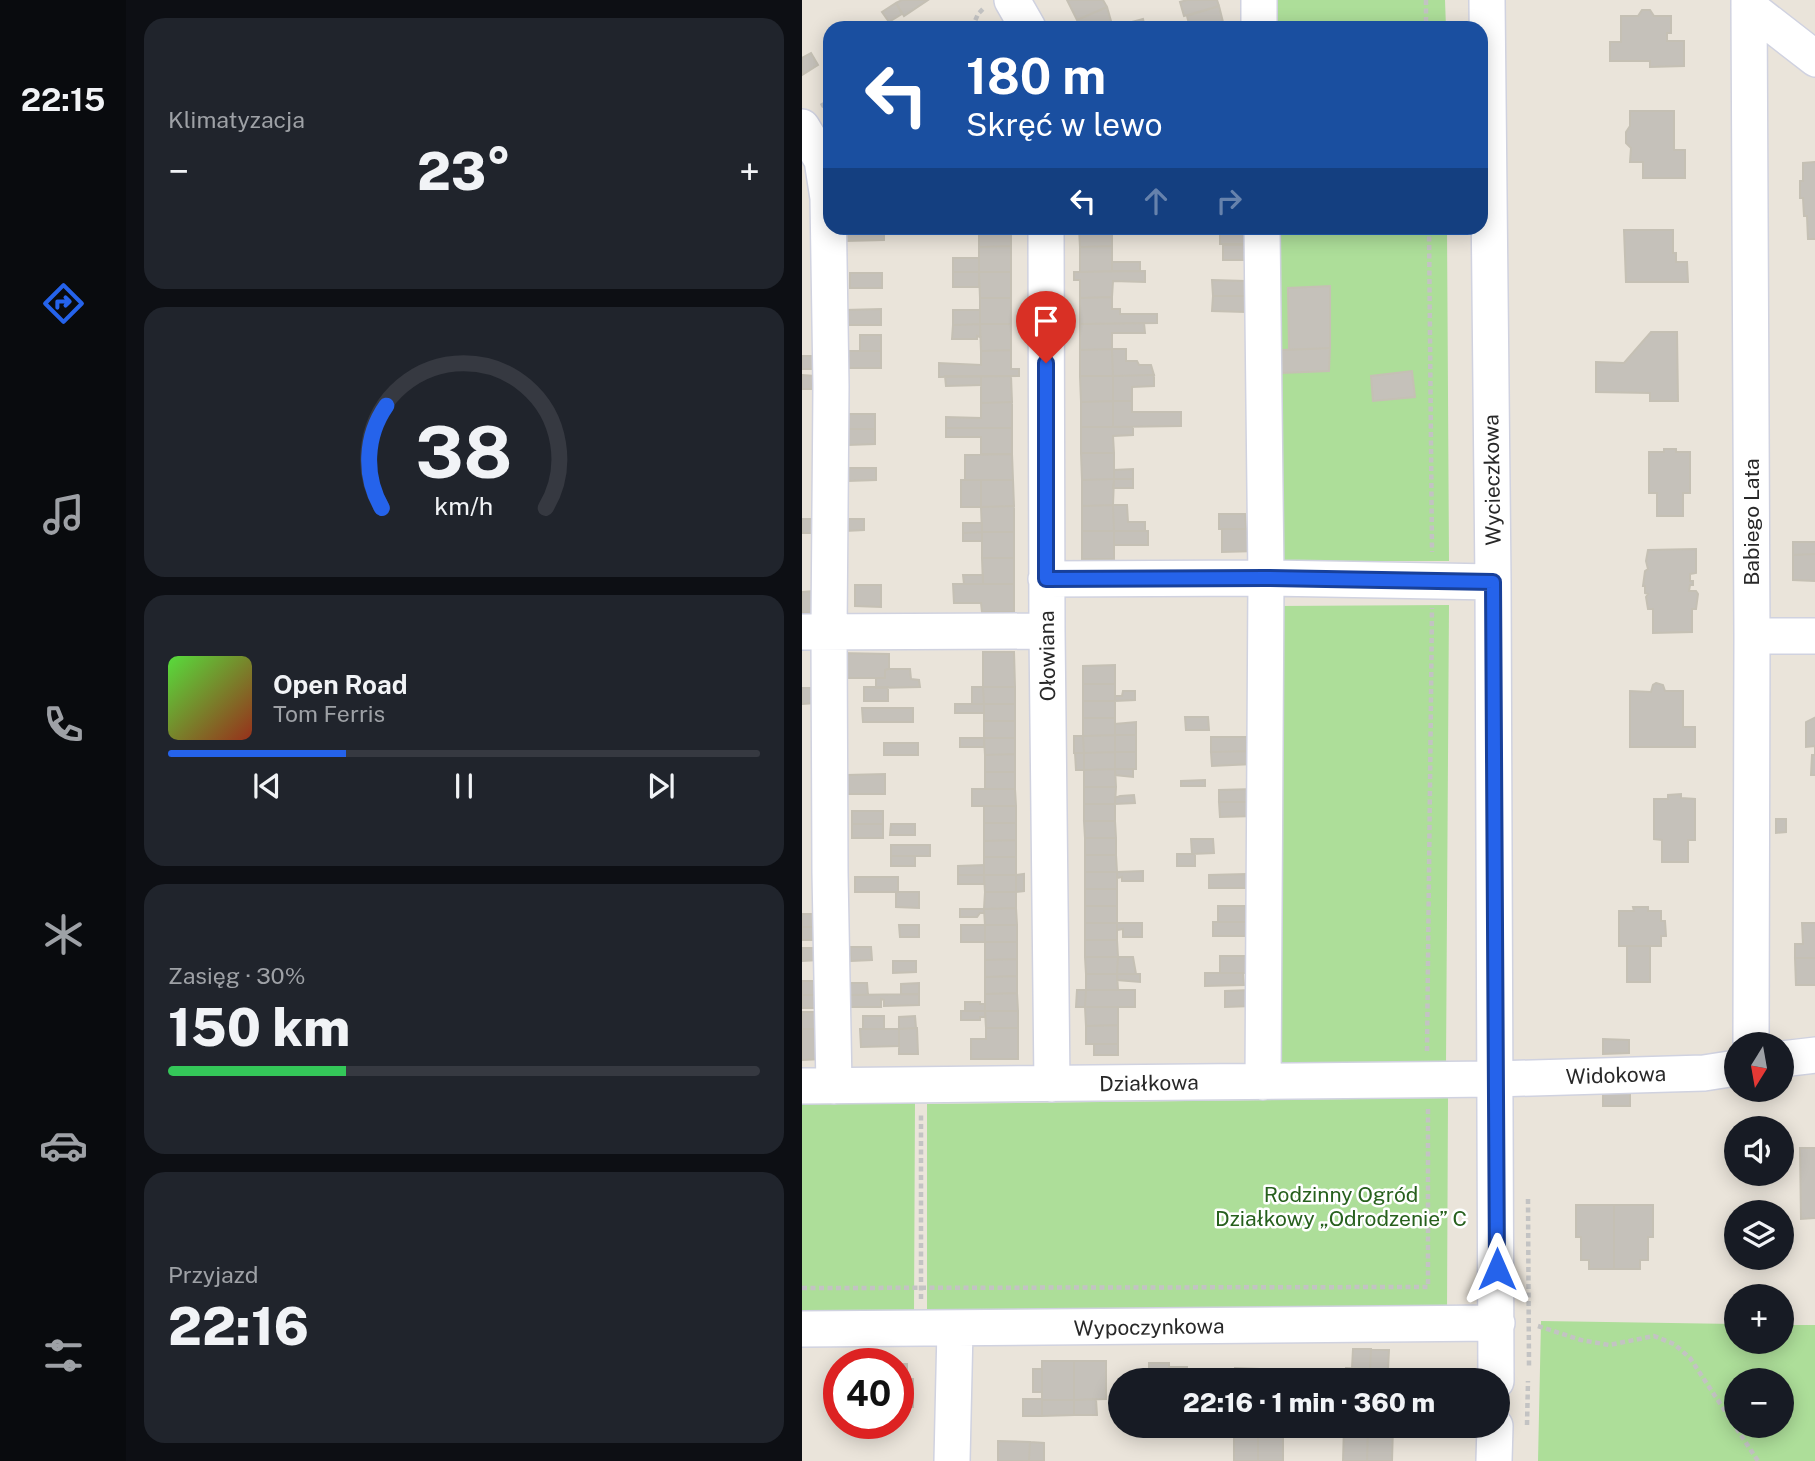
<!DOCTYPE html>
<html lang="pl">
<head>
<meta charset="utf-8">
<style>
	:root { --surface:#171b24; --page:#20242c; --text:#f1f3f6; --muted:#9ea1a6; --line:#363941; --accent:#2563eb }
	body { margin:0; font-family:"Public Sans",sans-serif; background:var(--page); color:var(--text); height:100vh; display:flex; flex-direction:column; font-size:26px; white-space:nowrap }
	* { box-sizing:border-box; margin:0 }
	p { font-size:23px; color:var(--muted) }
	.icon { flex:none; width:38px; height:38px; fill:none; stroke:currentColor; stroke-width:2; stroke-linecap:round; stroke-linejoin:round }
	.map { position:relative; flex:1; overflow:hidden }
	.panel { display:flex; flex-direction:column; gap:18px; padding:18px; background:#0d0f14; width:676px }
	.panel>* { flex:none }
	.hud { position:absolute; left:21px; top:21px; width:665px; height:214px; border-radius:21px; box-shadow:0 4px 18px #0003; background:#1a4fa0; color:#fff; overflow:hidden }
	.needle { width:46px; rotate:191deg }
	.buttons { position:absolute; left:922px; top:1032px; display:grid; gap:14px }
	.buttons a { display:grid; place-items:center; width:70px; height:70px; border-radius:50%; background:var(--surface); box-shadow:0 4px 18px #0003; font-size:35px }
	.speed { position:absolute; left:21px; top:1348px; display:flex; gap:14px; font-size:35px; font-weight:700; text-align:center }
	.speed>* { display:grid; place-content:center; width:91px; height:91px; border-radius:50%; background:var(--surface); box-shadow:0 4px 18px #0003; line-height:1 }
	.speed .limit { border:10px solid #d22; background:#fff; color:#111 }
	.pin { position:absolute; display:grid; place-items:center; width:60px; height:60px; color:#fff; margin:-72px -30px; border-radius:50% 50% 50% 0; rotate:-45deg; box-shadow:0 0 7px #0007 }
	.pin .icon { rotate:45deg }
	.me { position:absolute; width:77px; margin:-38px; rotate:0deg; stroke-linejoin:round; filter:drop-shadow(0 0 5px #0008) }
	.turn { display:flex; align-items:center; gap:24px; height:147px; padding:0 28px; font-size:32px }
	.turn .icon { width:91px; height:91px; stroke-width:2.5 }
	.turn b { display:block; font-size:49px; line-height:60px }
	.lanes { display:flex; align-items:center; height:66px; padding:0 28px; background:#0003; justify-content:center; gap:35px; direction:ltr }
	.lanes .off { opacity:.35 }
	.big { font-size:52px; font-weight:800; line-height:1.1 }
	.panel .widget { flex:1; display:flex; flex-direction:column; justify-content:center; gap:10px; min-width:0; padding:0 24px; border-radius:21px; background:var(--page) }
	.panel .dial { align-items:center; gap:0 }
	.dial svg { height:182px; overflow:visible; fill:none; stroke:var(--line); stroke-width:7; stroke-linecap:round; text-anchor:middle }
	.dial text { fill:var(--text); stroke:none }
	.song { display:flex; align-items:center; gap:21px }
	.cover { width:84px; height:84px; border-radius:10px; background:linear-gradient(135deg,hsl(110 70% 55%),hsl(10 70% 35%)) }
	.played { height:7px; border-radius:4px; background:linear-gradient(90deg,var(--accent) 30%,var(--line) 30%) }
	.keys { display:flex; justify-content:space-around; direction:ltr }
	.heat { display:flex; justify-content:space-between; align-items:center; font-size:38px; direction:ltr }
	.charge { height:10px; border-radius:5px; background:linear-gradient(90deg,#34c759 30%,var(--line) 0) }
	.trip { position:absolute; left:306px; top:1368px; width:402px; height:70px; border-radius:35px; background:var(--surface); box-shadow:0 4px 18px #0003; font-weight:800; line-height:70px; text-align:center }
	main { display:flex; flex:1; min-height:0 }
	.tab-bar { display:flex; flex-direction:column; width:126px; justify-content:space-around; align-items:center; background:#090b0e; color:var(--muted) }
	.tab-bar .icon { width:49px; height:49px }
	.tab-bar .selected { color:var(--accent) }
	.tab-bar b { font-size:32px; color:var(--text) }
	.map>svg:first-child { display:block }
	.green { fill:#adde99; fill-rule:evenodd }
	.building { fill:#c5c1ba; stroke:#c5c0b4; stroke-width:2 }
	.lines { fill:none; stroke-linecap:round; stroke-linejoin:round }
	.minor-casing { stroke:#d0d2e0; stroke-width:38 }
	.path { stroke:#c3c3c3; stroke-width:4.5; stroke-dasharray:5 3.5; stroke-linecap:butt }
	.minor { stroke:#fff; stroke-width:35 }
	.route-casing { stroke:#184099; stroke-width:18 }
	.route { stroke:#2563eb; stroke-width:12 }
	.labels { text-anchor:middle; dominant-baseline:central; stroke-width:5; stroke-linejoin:round; paint-order:stroke }
	.street-label { font-size:21px; fill:#282828; stroke:#fff }
	.park-label { font-size:21px; fill:#27601d; stroke:#fff }
</style>
</head>
<body>
<main>
<nav class="tab-bar">
<b>22:15</b>
<svg class="icon selected" aria-label="directions" viewBox="0 0 24 24"><path d="M12 3l9 9-9 9-9-9zM9 14v-3h6M13 9l2 2-2 2"/></svg>
<svg class="icon" aria-label="music" viewBox="0 0 24 24"><path d="M9 18V5l10-2v13"/><circle cx="6" cy="18" r="3"/><circle cx="16" cy="16" r="3"/></svg>
<svg class="icon" aria-label="phone" viewBox="0 0 24 24"><path d="M5 4h4l2 5-3 2q2 4 5 5l2-3 5 2v4C11 20 4 13 5 4z"/></svg>
<svg class="icon" aria-label="climate" viewBox="0 0 24 24"><path d="M12 3v18M4 7l16 10M4 17L20 7"/></svg>
<svg class="icon" aria-label="car" viewBox="0 0 24 24"><path d="M5 17H2v-5l4-1 3-4h7l3 4 3 1v5h-3M9 17h6M6 11h13"/><circle cx="7" cy="17" r="2"/><circle cx="17" cy="17" r="2"/></svg>
<svg class="icon" aria-label="filters" viewBox="0 0 24 24"><path d="M4 7h16M4 17h16"/><circle cx="9" cy="7" r="2"/><circle cx="15" cy="17" r="2"/></svg>
</nav>
<section class="panel">
<div class="widget"><p>Klimatyzacja</p>
<div class="heat"><a>−</a><b class="big">23°</b><a>+</a></div>
</div>
<div class="widget dial"><svg viewBox="0 0 100 80">
<path d="M14 69A42 42 0 1 1 86 69"/>
<path d="M14 69A42 42 0 0 1 16 24" stroke="#2563eb"/>
<text x="50" y="56" font-size="32" font-weight="700">38</text>
<text x="50" y="72" font-size="11">km/h</text>
</svg></div>
<div class="widget">
<div class="song"><i class="cover"></i><div><b>Open Road</b><p>Tom Ferris</p></div></div>
<div class="played"></div>
<div class="keys"><svg class="icon" aria-label="previous" viewBox="0 0 24 24"><path d="M18 5L8 12l10 7zM5 5v14"/></svg><svg class="icon" aria-label="pause" viewBox="0 0 24 24"><path d="M8 5v14M16 5v14"/></svg><svg class="icon" aria-label="next" viewBox="0 0 24 24"><path d="M6 5l10 7-10 7zM19 5v14"/></svg></div>
</div>
<div class="widget"><p>Zasięg · 30%</p><b class="big">150 km</b><div class="charge"></div></div>
<div class="widget"><p>Przyjazd</p><b class="big">22:16</b></div>
</section>
<div class="map">
<svg width="1014" height="1461" viewBox="0 0 1014 1461">
	<rect width="100%" height="100%" fill="#eae4da"/>
	<!-- green -->
	<path class="green" d="M464 0H643L644 28H465Z
		M469 228H645L647 561H475Z
		M647 605 644 1065 474 1066 476 606Z
		M646 1098 645 1312H125V1104Z
		M0 1103H113L112 1312H0Z
		M739 1321 934 1324V1342H980V1325H1013V1461H736ZM934 1381H980V1426H934Z"/>
	<!-- building -->
	<path class="building" d="M100 0H126L102 16 94 3Z
		M265 0H301L305 7 275 20Z
		M385 0H415L417 6 382 16 378 2Z
		M94 3 100 14 87 22 80 12Z
		M417 6 421 22 398 28H388L385 16Z
		M305 7 311 28H278L275 20Z
		M840 10H848L852 16H869V33H865V41H882V66L848 67V61H808V42H819V16H836Z
		M341 19 343 28H311V27Z
		M9 53 16 65 0 75V58Z
		M828 111H872V150H883V178H841V162H828L829 148 824 143V132L828 126Z
		M1014 162V239H1006L1005 216H1002L1001 198H998V181H1001V163Z
		M44 228H82V240L44 241Z
		M177 228H209V246L177 247Z
		M277 228H310V246L278 247Z
		M310 228H348V234H310Z
		M418 229H442V244H418Z
		M822 230H871V253H874V262H885L886 282H824Z
		M421 245H446V260H421Z
		M209 246V272H177V247Z
		M310 246V271L278 272V247Z
		M151 258H177V272H151Z
		M310 262H338V271H310Z
		M343 271V282L311 281 310 297 278 298V280H272V272Z
		M151 272H177V287H151Z
		M177 272H209V298H178Z
		M48 273H80V288H48Z
		M410 280 443 281V296H411Z
		M528 286V348L487 350 486 288Z
		M411 296H443V312L410 311Z
		M310 297V309H318V314H355V323L278 324V298Z
		M178 298H209V324H178Z
		M79 309V325H44L43 310Z
		M151 310H178V324L151 325Z
		M342 323 343 333H310V349L278 350V324Z
		M178 324H209V350L179 351Z
		M178 324V337L175 336V339H150L151 325Z
		M849 332H875L876 401H848V393L794 392V362L822 363Z
		M58 335H79V351H58Z
		M528 348 527 371 480 373V350Z
		M310 349 311 376H278V350Z
		M310 349H324V361H335L337 365H349L352 375 311 376Z
		M209 350V369H217V376L137 377V363L179 365V351Z
		M38 351H79V368H38Z
		M0 356H14V369H0Z
		M610 371 613 397 571 401 569 376Z
		M0 375 13 376V389H0Z
		M352 375V386L330 387V401H311V376Z
		M143 376H179V385L144 386Z
		M179 376H209L210 402 179 403Z
		M278 376H311V401L279 402Z
		M311 401V427H279V402Z
		M311 401H330V412H379V426L311 427Z
		M210 402V428H144V417L179 418V403Z
		M46 414H73V429H46Z
		M279 427H331V435L311 436 312 453H279Z
		M144 428H210V454H179V437H144Z
		M46 429H73V444L46 445Z
		M862 449H874V452H888V493H881V516H855V493H847V452H862Z
		M279 453H312V479L280 480Z
		M210 454 211 480H163V455Z
		M47 468H74V480L46 481Z
		M331 469V479H312V470Z
		M312 479 311 505 280 506V480Z
		M312 479H331V488H311Z
		M159 480H179V507H159Z
		M179 480H211L212 506 179 507Z
		M311 505 312 531H280V506Z
		M311 505H325L326 522H343V531H312Z
		M212 506V532H180L179 507Z
		M417 514H443L444 529H417Z
		M0 519H10V533H0Z
		M43 519H62V530L43 531Z
		M161 523H180V532L161 533Z
		M420 529H455V551L420 552Z
		M280 531H312V559H280Z
		M312 531H346V545H312Z
		M180 532H212V558H180Z
		M180 532V541H161V533Z
		M991 542H1014V554L991 555Z
		M894 549V573L888 574V581H891V585H888L887 591H894L896 594 894 609H890V632L851 633V609H846L844 597 846 594 843 593V586H841L843 571 846 569 844 561 846 550Z
		M1014 554V581L991 580V555Z
		M180 558H212V584H181Z
		M161 575H181V584H162Z
		M151 584H212V612H180L179 603H152Z
		M53 585H79V607L53 606Z
		M11 591 12 612 0 613V592Z
		M181 652H212L213 687H181Z
		M37 653 87 654V669L83 670V678H37Z
		M313 665V684H281V666Z
		M85 669H108L109 679 117 680 118 687 74 688V678H83V670Z
		M854 683 861 685 863 691H881V727H893V747H828V691L849 692 851 685Z
		M281 684H313V701H281Z
		M62 687H86V701H62Z
		M170 687H181L182 704H170Z
		M181 687H213V704H182Z
		M0 688H13V703L0 704Z
		M321 691H333V700L313 701V696H320Z
		M281 701H313V718H281Z
		M153 704H182V713H153Z
		M182 704H213V721H182Z
		M60 708H111V722H61Z
		M383 717H406L407 730H384Z
		M1014 717V775H1009L1010 755H1013V746L1004 747V722Z
		M281 718H313V735L281 736Z
		M182 721H213V738H182Z
		M334 722V735H313V724Z
		M313 735V752L282 753 281 736Z
		M313 735H334V752H313Z
		M272 736H281L282 753H272Z
		M409 737H451V751L409 752Z
		M158 738H182V747H158Z
		M182 738H213V754L183 755Z
		M82 743H116V755H82Z
		M451 751V764L410 766 409 752Z
		M313 752V769L282 770V753Z
		M313 752H334V769H313Z
		M273 753H282V770H274Z
		M213 754V772H183V755Z
		M313 769 314 787H282V770Z
		M313 769H331V777L313 775Z
		M183 772H213V789H183Z
		M83 774V794H44L45 775Z
		M403 780V786H379V781Z
		M282 787H314L313 804H282Z
		M170 789H213L214 806H170Z
		M452 789V802H417V790Z
		M879 794V798L893 799V840H886V862H860V840L852 839V799H866V795Z
		M332 795 333 803 313 804V798L318 796Z
		M417 802H452V816L418 817Z
		M282 804H313V821H282Z
		M182 806H214V823H182Z
		M50 811H81V824H50Z
		M974 819H984V832L974 833Z
		M282 821H313L314 838H283Z
		M182 823H214V840L182 841Z
		M50 824H81V838H50Z
		M89 824H113V835H88Z
		M283 838H314V855H283Z
		M389 839H411L412 853 390 854Z
		M214 840V857H182V841Z
		M89 845H128V856H89Z
		M375 854H393V866H375Z
		M283 855H314L315 872H283Z
		M89 856H113V866H89Z
		M182 857H214V875H182Z
		M182 865V875H156V866Z
		M341 871V881H320V877L315 878V872Z
		M283 872H315V889H283Z
		M222 874V891L214 892V875Z
		M444 874V888H407V875Z
		M156 875H182V884H156Z
		M182 875H214V892H183Z
		M53 877H96V892H53Z
		M283 889H315V906H283Z
		M94 892H117V908L94 907Z
		M183 892H214V908L182 909Z
		M283 906H315V923H283Z
		M416 906H453V922H416Z
		M831 907H846V911H859V921H863L864 936H859V946H817V911H832Z
		M214 908 215 925H183L182 909Z
		M158 909H182V913H178L175 917H158Z
		M0 914H13V927H0Z
		M411 922H453V936H411Z
		M283 923H315V940H283Z
		M315 923H340V937H321V929L315 930Z
		M1000 923H1014V958H993V944H1001Z
		M97 925H117V937H98Z
		M159 925H183V942H159Z
		M183 925H215V942H183Z
		M0 927H14V940H0Z
		M283 940H315L316 957H283Z
		M183 942H215V959L183 960Z
		M825 946H848V982H825Z
		M48 947H69L70 960 49 961Z
		M0 948H16V960L0 961Z
		M418 956H453L454 973H418Z
		M283 957H316L315 974H284Z
		M316 957H331L334 974H315Z
		M993 958H1014V985H994Z
		M215 959V976L183 977V960Z
		M91 961H114V972L91 973Z
		M403 973H441L442 985 403 986Z
		M284 974H315L316 990H284Z
		M315 974H338V982L315 980Z
		M215 976V993L183 994V977Z
		M0 981H19L20 995H0Z
		M48 983H65L66 995H48Z
		M117 983V994H99V984Z
		M275 990H284L283 1007H274Z
		M284 990H333V1007H283Z
		M450 990V1006L423 1007V991Z
		M215 993 216 1011H183V994Z
		M117 994V1005L82 1006V1000L79 999V1007H49L48 995Z
		M0 995H20V1008H0Z
		M163 1002H178V1004H183V1011H163Z
		M283 1007H316V1025L284 1026Z
		M159 1011H183V1017H178V1020H159Z
		M183 1011H216V1028H184Z
		M0 1012H20V1029H0Z
		M61 1016H82V1029H61Z
		M113 1016 114 1028 97 1029V1017Z
		M316 1025V1044H284V1026Z
		M115 1028 116 1054H97V1029Z
		M184 1028H216V1059H169V1039H184Z
		M0 1029H20V1059L0 1060Z
		M58 1029H97V1046L59 1047Z
		M801 1039 827 1040V1053L801 1054Z
		M292 1044H316V1055H292Z
		M801 1091H828V1106H801Z
		M998 1148H1014V1218L999 1219Z
		M774 1205H812V1269H787V1260H779V1237H774Z
		M812 1205H851V1237H846V1260H838V1269H812Z
		M551 1349H569L568 1369 550 1368Z
		M569 1349 587 1350 586 1369H568Z
		M240 1361H272V1400H240Z
		M272 1361H304V1399L272 1400Z
		M347 1363H367V1367H385L384 1381H347Z
		M96 1364H105V1379H111V1407H96Z
		M433 1368 457 1369V1381H433Z
		M544 1368 568 1369V1381H544Z
		M231 1369H240V1392H231Z
		M457 1369H482L481 1381H457Z
		M568 1369H593L592 1381H568Z
		M221 1399H240V1416H221Z
		M294 1399 295 1415H272V1400Z
		M240 1400H272V1415L240 1416Z
		M432 1426H456V1461H432Z
		M456 1426H481V1461H456Z
		M542 1426H566L565 1461H541Z
		M566 1426H591L590 1461H565Z
		M196 1441 228 1442 227 1461H196Z
		M228 1442 242 1443V1461H227Z"/>
	<g class="lines">
		<defs>
			<path id="minor" d="M210 0 226 28
				M457 0V28
				M685 0 691 582 694 1381
				M947 0 950 636 949 1045
				M947 7 1014 59
				M0 127 20 160 26 198 29 386 27 632 28 873 32 1086
				M244 228 245 631 250 1084
				M460 228 464 578 461 1082
				M244 579 464 578 691 582
				M0 632 245 631
				M950 636H1014
				M980 1059 1014 1055
				M0 1086 693 1079 902 1073 934 1068
				M0 1329 695 1323
				M150 1461 153 1329
				M692 1461 693 1426"/>
		</defs>
		<!-- minor casing -->
		<use href="#minor" class="minor-casing"/>
		<!-- path -->
		<path class="path" d="M624 0V28
			M170 28 176 14 182 8
			M19 106 28 101
			M627 228 630 552
			M625 1051 630 608
			M726 1199 727 1366
			M0 1288 626 1287V1108
			M119 1299V1115
			M736 1326 779 1340 807 1345 852 1336 872 1344 888 1358 956 1461
			M725 1425 726 1381"/>
		<!-- minor -->
		<use href="#minor" class="minor"/>
	</g>
	<g class="lines">
		<defs>
			<path id="route" d="M244 363V579L464 578 691 582 695 1269"/>
		</defs>
		<!-- route casing -->
		<use href="#route" class="route-casing"/>
		<!-- route -->
		<use href="#route" class="route"/>
	</g>
	<g class="labels">
		<!-- street labels -->
		<g class="street-label">
			<text transform="translate(690 480) rotate(-91)">Wycieczkowa</text>
			<text transform="translate(949 522) rotate(-90)">Babiego Lata</text>
			<text transform="translate(245 656) rotate(-91)">Ołowiana</text>
			<text transform="translate(814 1075) rotate(-2)">Widokowa</text>
			<text transform="translate(347 1083) rotate(-1)">Działkowa</text>
			<text transform="translate(347 1327) rotate(-1)">Wypoczynkowa</text>
		</g>
		<!-- park labels -->
		<g class="park-label">
			<text x="539" y="1194">Rodzinny Ogród<tspan x="539" dy="24">Działkowy „Odrodzenie” C</tspan></text>
		</g>
	</g>
</svg>
<div class="buttons">
<a><svg class="needle" viewBox="-14 -14 28 28"><path d="M0-13l5 13h-10z" fill="#e53935"/><path d="M0 13l5-13h-10z" fill="#9ea1a6"/></svg></a>
<a><svg class="icon" aria-label="sound" viewBox="0 0 24 24"><path d="M4 9h4l5-4v14l-5-4H4zM17 9q2 3 0 6"/></svg></a>
<a><svg class="icon" aria-label="layers" viewBox="0 0 24 24"><path d="M12 4l9 5-9 5-9-5zM3 14l9 5 9-5"/></svg></a>
<a>+</a>
<a>−</a>
</div>
<div class="speed"><div class="limit">40</div></div>
<div class="pin" style="left:244px;top:363px;background:#d93025"><svg class="icon" aria-label="arrive" viewBox="0 0 24 24"><path d="M6 21V4h12l-3 4 3 4H6"/></svg></div>
<svg class="me" style="left:695px;top:1269px" viewBox="-20 -20 40 40"><path d="M0-17L14 15 0 8-14 15z" fill="#2563eb" stroke="#fff" stroke-width="4"/></svg>
<div class="trip">22:16 · 1 min · 360 m</div>
<div class="hud">
<div class="turn"><svg class="icon" aria-label="left" viewBox="0 0 24 24"><path d="M17 20v-9H6M10 6l-5 5 5 5"/></svg><div><b>180 m</b>Skręć w lewo</div></div>
<div class="lanes"><svg class="icon" aria-label="left" viewBox="0 0 24 24"><path d="M17 20v-9H6M10 6l-5 5 5 5"/></svg><svg class="icon off" aria-label="ahead" viewBox="0 0 24 24"><path d="M12 20V5M6 11l6-6 6 6"/></svg><svg class="icon off" aria-label="right" viewBox="0 0 24 24"><path d="M7 20v-9h11M14 6l5 5-5 5"/></svg></div>
</div>
</div>
</main>
</body>
</html>
